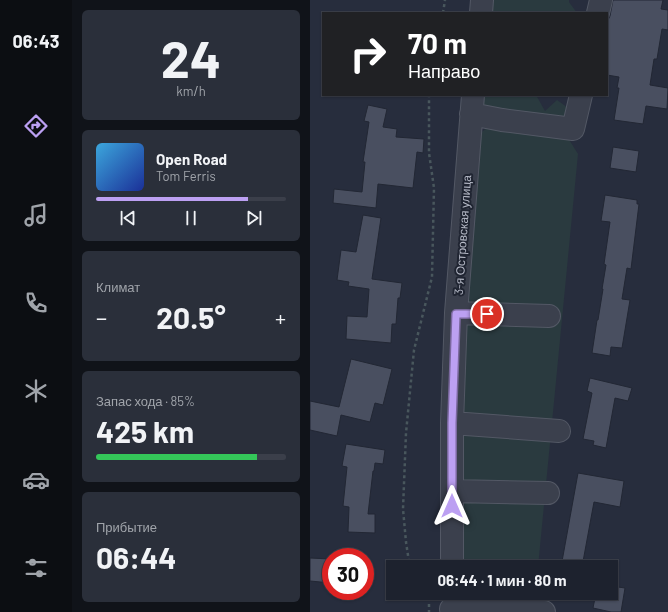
<!DOCTYPE html>
<html lang="ru">
<head>
<meta charset="utf-8">
<style>
	:root { --surface:#1d222e; --page:#2a2f3a; --text:#f1f3f6; --muted:#a0a4aa; --line:#3b3f4a; --accent:#bca0f2 }
	body { margin:0; font-family:Barlow,sans-serif; background:var(--page); color:var(--text); height:100vh; display:flex; flex-direction:column; font-size:15px; white-space:nowrap }
	* { box-sizing:border-box; margin:0 }
	p { font-size:13px; color:var(--muted) }
	.icon { flex:none; width:22px; height:22px; fill:none; stroke:currentColor; stroke-width:2; stroke-linecap:round; stroke-linejoin:round }
	.map { position:relative; flex:1; overflow:hidden }
	.panel { display:flex; flex-direction:column; gap:10px; padding:10px; background:#101319; width:238px }
	.panel>* { flex:none }
	.guide { position:absolute; left:12px; top:12px; width:286px; height:84px; border-radius:0px; box-shadow:0 1px 3px #0004,0 0 0 1px var(--line); background:#202124; color:#fff; overflow:hidden }
	.speed { position:absolute; left:12px; top:548px; display:flex; gap:8px; font-size:20px; font-weight:700; text-align:center }
	.speed>* { display:grid; place-content:center; width:52px; height:52px; border-radius:50%; background:var(--surface); box-shadow:0 1px 3px #0004,0 0 0 1px var(--line); line-height:1 }
	.speed .limit { border:6px solid #d22; background:#fff; color:#111 }
	.pin { position:absolute; display:grid; place-items:center; width:34px; height:34px; color:#fff; margin:-17px; border:2px solid #fff; border-radius:50%; box-shadow:0 1px 4px #0007 }
	.me { position:absolute; width:44px; margin:-22px; rotate:0deg; stroke-linejoin:round; filter:drop-shadow(0 0 3px #0008) }
	.turn { display:flex; align-items:center; gap:14px; height:84px; padding:0 20px; font-size:18px }
	.turn .icon { width:52px; height:52px; stroke-width:2.5 }
	.turn b { display:block; font-size:28px; line-height:34px }
	.big { font-size:30px; font-weight:700; line-height:1.1 }
	.panel .card { flex:1; display:flex; flex-direction:column; justify-content:center; gap:6px; min-width:0; padding:0 14px; border-radius:6px; background:var(--page) }
	.panel .dial { align-items:center; gap:0 }
	.dial b { font-size:52px; line-height:1 }
	.song { display:flex; align-items:center; gap:12px }
	.cover { width:48px; height:48px; border-radius:6px; background:linear-gradient(135deg,hsl(200 70% 55%),hsl(230 70% 35%)) }
	.played { height:4px; border-radius:2px; background:linear-gradient(90deg,var(--accent) 80%,var(--line) 80%) }
	.keys { display:flex; justify-content:space-around; direction:ltr }
	.heat { display:flex; justify-content:space-between; align-items:center; font-size:22px; direction:ltr }
	.charge { height:6px; border-radius:3px; background:linear-gradient(90deg,#34c759 85%,var(--line) 0) }
	.trip { position:absolute; left:76px; top:560px; width:232px; height:40px; border-radius:0px; background:var(--surface); box-shadow:0 1px 3px #0004,0 0 0 1px var(--line); font-weight:700; line-height:40px; text-align:center }
	main { display:flex; flex:1; min-height:0 }
	.tabs { display:flex; flex-direction:column; width:72px; justify-content:space-around; align-items:center; background:#0c0e12; color:var(--muted) }
	.tabs .icon { width:28px; height:28px }
	.tabs .current { color:var(--accent) }
	.tabs b { font-size:18px; color:var(--text) }
	.map>svg:first-child { display:block }
	.green { fill:#2a3a3f }
	.building { fill:#494f60; stroke:#222734 }
	.lines { fill:none; stroke-linecap:round; stroke-linejoin:round }
	.minor-casing { stroke:#535865; stroke-width:24 }
	.path { stroke:#49575d; stroke-width:2.5; stroke-dasharray:3 3; stroke-linecap:butt }
	.minor { stroke:#3b404d; stroke-width:22 }
	.route-casing { stroke:#7a689d; stroke-width:10 }
	.route { stroke:#bca0f2; stroke-width:7 }
	.labels { text-anchor:middle; dominant-baseline:central; stroke-width:4; stroke-linejoin:round; paint-order:stroke }
	.street-label { font-size:12px; fill:#b7bbc8; stroke:#202532 }
</style>
</head>
<body>
<main>
<nav class="tabs">
<b>06:43</b>
<svg class="icon current" aria-label="directions" viewBox="0 0 24 24"><path d="M12 3l9 9-9 9-9-9zM9 14v-3h6M13 9l2 2-2 2"/></svg>
<svg class="icon" aria-label="music" viewBox="0 0 24 24"><path d="M9 18V5l10-2v13"/><circle cx="6" cy="18" r="3"/><circle cx="16" cy="16" r="3"/></svg>
<svg class="icon" aria-label="phone" viewBox="0 0 24 24"><path d="M5 4h4l2 5-3 2q2 4 5 5l2-3 5 2v4C11 20 4 13 5 4z"/></svg>
<svg class="icon" aria-label="climate" viewBox="0 0 24 24"><path d="M12 3v18M4 7l16 10M4 17L20 7"/></svg>
<svg class="icon" aria-label="car" viewBox="0 0 24 24"><path d="M5 17H2v-5l4-1 3-4h7l3 4 3 1v5h-3M9 17h6M6 11h13"/><circle cx="7" cy="17" r="2"/><circle cx="17" cy="17" r="2"/></svg>
<svg class="icon" aria-label="filters" viewBox="0 0 24 24"><path d="M4 7h16M4 17h16"/><circle cx="9" cy="7" r="2"/><circle cx="15" cy="17" r="2"/></svg>
</nav>
<section class="panel">
<div class="card dial"><b>24</b><p>km/h</p></div>
<div class="card">
<div class="song"><i class="cover"></i><div><b>Open Road</b><p>Tom Ferris</p></div></div>
<div class="played"></div>
<div class="keys"><svg class="icon" aria-label="previous" viewBox="0 0 24 24"><path d="M18 5L8 12l10 7zM5 5v14"/></svg><svg class="icon" aria-label="pause" viewBox="0 0 24 24"><path d="M8 5v14M16 5v14"/></svg><svg class="icon" aria-label="next" viewBox="0 0 24 24"><path d="M6 5l10 7-10 7zM19 5v14"/></svg></div>
</div>
<div class="card"><p>Климат</p>
<div class="heat"><a>−</a><b class="big">20.5°</b><a>+</a></div>
</div>
<div class="card"><p>Запас хода · 85%</p><b class="big">425 km</b><div class="charge"></div></div>
<div class="card"><p>Прибытие</p><b class="big">06:44</b></div>
</section>
<div class="map">
<svg width="358" height="612" viewBox="0 0 358 612">
	<rect width="100%" height="100%" fill="#272d3d"/>
	<!-- green -->
	<path class="green" d="M177 0H259V2L267 13H176Z
		M170 95H226L235 111 247 100 261 110 253 122 183 113 170 103Z
		M178 127 258 138 268 154 228 567H148L152 339 168 135Z
		M148 593H225L223 612H148Z"/>
	<!-- building -->
	<path class="building" d="M303 0H353L351 9 358 10V30L352 29 347 59H344L340 85 358 88 357 109 336 106 333 124 304 120 309 88H307L309 77 297 75V22L300 16Z
		M58 105 77 109 73 127 87 129 86 137 114 139 113 153 107 152 103 188 68 184 66 208 23 203 24 189 52 192 55 162H53L59 122 54 121Z
		M303 147 329 151 326 172 300 168Z
		M295 195 327 200V204H329L321 269 317 268 312 299 320 300 312 348 301 347 300 356 282 353 287 320H288L293 289H292L296 265 294 264 300 222 291 221Z
		M53 215 71 218 62 279 92 283 90 298H88L86 324H82L81 343 36 339 37 316 57 317 59 289 38 286 39 282 27 280 31 250 46 252Z
		M41 359 82 369 73 405 65 403 60 422 31 415 27 436 0 430V401L29 407Z
		M280 378 322 388 318 401 305 398 296 448 283 445 284 441 273 439 282 393 277 391Z
		M36 444 75 450 73 464 65 463 64 471H63L58 514H65V533L38 532 39 507 33 506 37 467 32 466Z
		M268 473 314 481 310 507 284 502 272 567H251Z
		M0 558 21 559V583L0 581Z
		M301 586 315 588 311 612H301L283 608 286 593H301Z"/>
	<g class="lines">
		<defs>
			<path id="minor" d="M171 13 172 0
				M288 13 291 0
				M161 114 192 120 263 129 271 95
				M146 313 239 316
				M142 423 249 431
				M142 491 238 493
				M142 567V423L146 313 163 95
				M141 609 234 612"/>
		</defs>
		<!-- minor casing -->
		<use href="#minor" class="minor-casing"/>
		<!-- path -->
		<path class="path" d="M133 13 135 0
			M102 567 99 562 96 542 93 509 96 433 104 350 122 277 124 188 119 153V95
			M115 593 119 600V612"/>
		<!-- minor -->
		<use href="#minor" class="minor"/>
	</g>
	<g class="lines">
		<defs>
			<path id="route" d="M142 506V423L146 314H177"/>
		</defs>
		<!-- route casing -->
		<use href="#route" class="route-casing"/>
		<!-- route -->
		<use href="#route" class="route"/>
	</g>
	<g class="labels">
		<!-- street labels -->
		<g class="street-label">
			<text transform="translate(152 235) rotate(-86)">3-я Островская улица</text>
		</g>
	</g>
</svg>
<div class="speed"><div class="limit">30</div></div>
<div class="pin" style="left:177px;top:314px;background:#d93025"><svg class="icon" aria-label="arrive" viewBox="0 0 24 24"><path d="M6 21V4h12l-3 4 3 4H6"/></svg></div>
<svg class="me" style="left:142px;top:506px" viewBox="-20 -20 40 40"><path d="M0-17L14 15 0 8-14 15z" fill="#bca0f2" stroke="#fff" stroke-width="4"/></svg>
<div class="trip">06:44 · 1 мин · 80 m</div>
<div class="guide">
<div class="turn"><svg class="icon" aria-label="right" viewBox="0 0 24 24"><path d="M7 20v-9h11M14 6l5 5-5 5"/></svg><div><b>70 m</b>Направо</div></div>
</div>
</div>
</main>
</body>
</html>
